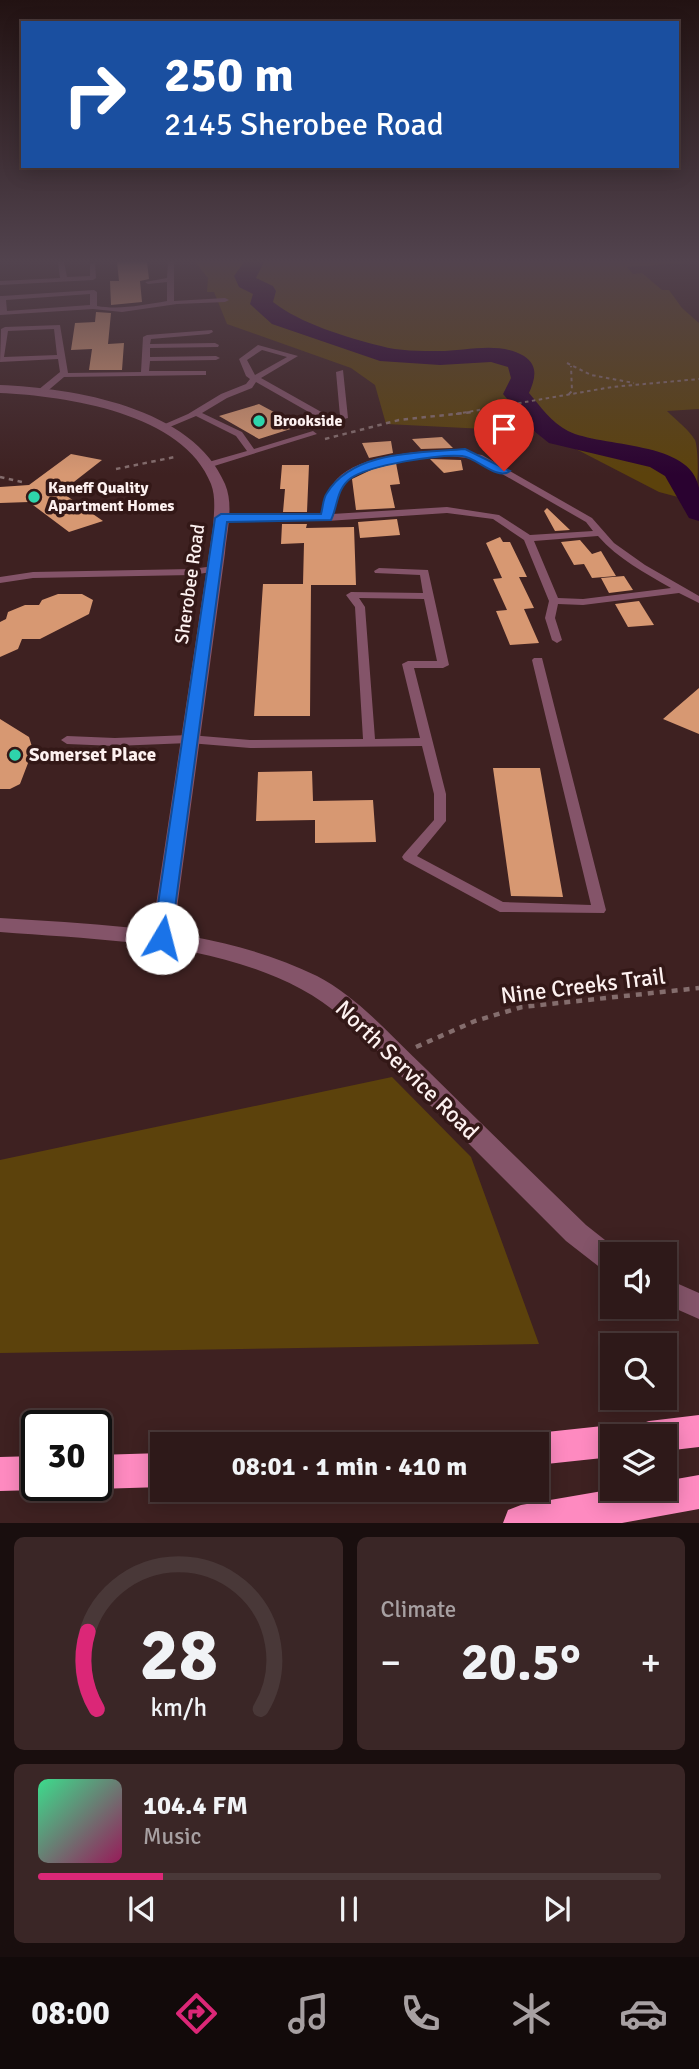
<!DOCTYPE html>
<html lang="en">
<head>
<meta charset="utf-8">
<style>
	:root { --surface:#2e1919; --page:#3a2626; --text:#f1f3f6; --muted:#a7a0a2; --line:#493838; --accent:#db2777 }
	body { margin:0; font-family:Signika,sans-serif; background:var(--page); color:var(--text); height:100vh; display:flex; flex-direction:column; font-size:26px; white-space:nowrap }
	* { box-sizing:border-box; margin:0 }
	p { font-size:23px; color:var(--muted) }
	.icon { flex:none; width:38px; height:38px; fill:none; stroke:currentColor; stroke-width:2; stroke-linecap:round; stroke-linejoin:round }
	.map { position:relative; height:1523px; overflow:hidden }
	.sheet { display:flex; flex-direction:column; gap:14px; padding:14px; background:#190e0e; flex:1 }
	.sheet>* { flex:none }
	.top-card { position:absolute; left:21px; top:21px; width:658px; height:147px; border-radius:0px; box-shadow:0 4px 18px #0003,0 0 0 2px var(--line); background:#1a4fa0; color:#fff; overflow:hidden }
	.tools { position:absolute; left:600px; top:1242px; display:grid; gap:14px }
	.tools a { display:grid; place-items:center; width:77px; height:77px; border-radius:0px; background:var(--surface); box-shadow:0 4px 18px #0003,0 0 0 2px var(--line); font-size:35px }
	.speed { position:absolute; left:21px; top:1410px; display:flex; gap:14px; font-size:35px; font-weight:700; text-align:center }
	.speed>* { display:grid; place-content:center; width:91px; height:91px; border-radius:50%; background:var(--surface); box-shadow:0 4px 18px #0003,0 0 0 2px var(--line); line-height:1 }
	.speed .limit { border:4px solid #111; border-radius:10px; background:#fff; color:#111 }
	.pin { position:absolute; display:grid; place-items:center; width:60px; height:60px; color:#fff; margin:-72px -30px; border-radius:50% 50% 50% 0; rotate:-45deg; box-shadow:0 0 7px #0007 }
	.pin .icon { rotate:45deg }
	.me { position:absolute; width:77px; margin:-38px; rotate:8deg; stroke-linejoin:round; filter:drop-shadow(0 0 5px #0008) }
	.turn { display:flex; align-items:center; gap:24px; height:147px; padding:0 28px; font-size:32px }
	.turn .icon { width:91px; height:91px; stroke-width:2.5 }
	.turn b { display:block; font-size:49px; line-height:60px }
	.big { font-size:52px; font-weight:700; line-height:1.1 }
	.sheet .card { flex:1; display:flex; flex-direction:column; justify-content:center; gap:10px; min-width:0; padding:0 24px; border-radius:10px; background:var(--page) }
	.sheet .dial { align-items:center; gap:0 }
	.dial svg { height:182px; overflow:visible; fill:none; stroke:var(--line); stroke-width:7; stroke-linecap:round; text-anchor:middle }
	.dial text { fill:var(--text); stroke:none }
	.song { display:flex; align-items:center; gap:21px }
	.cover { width:84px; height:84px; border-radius:10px; background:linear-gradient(135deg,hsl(150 70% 55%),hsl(330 70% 35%)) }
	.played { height:7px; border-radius:4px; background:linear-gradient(90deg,var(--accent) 20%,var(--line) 20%) }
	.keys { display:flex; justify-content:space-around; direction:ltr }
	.heat { display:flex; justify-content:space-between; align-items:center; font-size:38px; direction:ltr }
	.sheet .tiles { flex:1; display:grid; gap:14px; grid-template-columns:1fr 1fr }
	.card:last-child { grid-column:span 2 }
	.trip { position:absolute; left:150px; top:1432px; width:399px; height:70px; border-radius:0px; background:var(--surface); box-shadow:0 4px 18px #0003,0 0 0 2px var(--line); font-weight:700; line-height:70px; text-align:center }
	.tabs { display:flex; height:112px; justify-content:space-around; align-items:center; background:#120a0a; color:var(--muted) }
	.tabs .icon { width:49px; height:49px }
	.tabs .current { color:var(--accent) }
	.tabs b { font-size:32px; color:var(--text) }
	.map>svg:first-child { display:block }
	.green { fill:#5c420c }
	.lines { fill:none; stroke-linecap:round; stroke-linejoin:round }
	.river { fill:#2a0230; fill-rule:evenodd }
	.building { fill:#d79872 }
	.path-far2 { stroke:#846d6d; stroke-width:2; stroke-dasharray:3.5 3.5; stroke-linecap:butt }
	.path-far1 { stroke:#846d6d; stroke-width:2.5; stroke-dasharray:4.5 4.5; stroke-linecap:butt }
	.path { stroke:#846d6d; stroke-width:4.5; stroke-dasharray:6 6; stroke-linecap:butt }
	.service { fill:#845469; fill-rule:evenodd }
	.minor { fill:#845469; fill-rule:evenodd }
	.tertiary { fill:#845469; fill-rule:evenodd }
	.motorway { fill:#fe8ac0; fill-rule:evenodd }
	.route { fill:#1a73e8; stroke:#114b97; stroke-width:2 }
	.poi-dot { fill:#2ed4ab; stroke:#331817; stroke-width:2.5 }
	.labels { text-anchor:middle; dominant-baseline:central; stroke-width:7; stroke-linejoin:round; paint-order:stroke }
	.far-poi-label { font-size:16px; font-weight:bold; fill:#fdf1f0; stroke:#331817; text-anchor:start }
	.street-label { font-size:19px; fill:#fdf1f0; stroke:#331817 }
	.poi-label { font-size:19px; font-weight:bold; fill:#fdf1f0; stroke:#331817; text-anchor:start }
	.near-street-label { font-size:23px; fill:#fdf1f0; stroke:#331817 }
</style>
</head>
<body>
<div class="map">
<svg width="699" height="1523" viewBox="0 0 699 1523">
	<rect width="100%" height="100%" fill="#3e2121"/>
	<!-- green -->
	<path class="green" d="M195 262H699L627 267 633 274 642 273 662 290H669L682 308 699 323V409L667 411C676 420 688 429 695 440 699 451 699 491 693 501L659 492 543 432 386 424 375 385 351 368 227 324 214 292H207L208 278Z
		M392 1077 471 1157 539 1344 0 1353V1160Z"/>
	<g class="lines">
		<!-- river -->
		<path class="river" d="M244 262H264L256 278 273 286 276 291 273 302C299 323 348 338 381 346 398 351 421 351 439 351 466 351 499 341 524 356 539 366 535 379 529 393 540 406 552 423 568 431 602 448 691 440 699 488 699 499 699 511 699 521L689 518 665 476 650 467 549 443 534 431 503 394 511 378 508 367 491 362 440 365 380 361 272 324 250 304 253 294 239 287 234 276Z"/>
	</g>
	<!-- building -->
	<path class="building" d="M117 262H147L149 279 140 281 142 302 111 305 110 281H119Z
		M96 312 111 313 108 344 124 343 122 370H89L92 349 71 350 75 323 95 322Z
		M259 404 300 426 259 439 219 416Z
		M442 437 453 448 421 449 412 439Z
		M391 441 393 453 369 458 362 443Z
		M71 454 102 460 61 492 103 521 69 532 29 502 0 503V487L29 485Z
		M430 459 461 460 463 470 444 473Z
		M396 463 400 484 390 485 395 508 356 510 352 479 373 469Z
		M282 465H309L307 512H283L285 489H280Z
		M547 508 570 530 555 531 544 511Z
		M397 519 400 535 360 538 358 522Z
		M282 524H307L306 528 354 527 356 585H311L310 716H254L263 584H303L304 543 281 544Z
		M500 537 503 542H510L527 577H519L534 608 524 609 539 643 510 645 496 611 507 610 493 579 502 578 486 543Z
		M580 540 592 554 601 551 616 576 592 578 584 564 574 565 561 542Z
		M624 576 633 590 609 593 601 578Z
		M58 594H82L93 600 89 614 40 639H22L18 649 0 657V622L6 619 8 612 25 605H39L42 600Z
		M639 601 654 625 628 627 615 604Z
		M699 688V734L663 719Z
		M0 719 29 737 33 750 20 784 10 789H0Z
		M493 768H540L563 897 511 896Z
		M312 771 313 801 373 800 376 842 315 843V820L256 821 258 772Z"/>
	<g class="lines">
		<!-- path-far2 -->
		<path class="path-far2" d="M567 363 591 375 634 383
			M569 394 572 391 571 366
			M483 411 487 414
			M456 414 612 387 699 379"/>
		<!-- path-far1 -->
		<path class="path-far1" d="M484 412 508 430 513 444 500 452
			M325 439 399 420 473 412
			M116 469 175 457
			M0 477 26 483"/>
		<!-- path -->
		<path class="path" d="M416 1047 475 1021 522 1007 699 988"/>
		<!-- service -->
		<path class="service" d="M58 262H64L67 277 90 276V264L95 263 96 278 93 280 0 285V281L60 278Z
			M168 262H174V301L225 298 229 300 225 302 177 304 122 312 93 309 0 315V296H2L94 290 97 292V306C120 310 143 305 167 301V282L148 284 145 282 167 278ZM90 294V305L7 311 6 300Z
			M60 325 68 373 141 372 143 337 147 335 212 330 213 332 209 334 151 339 150 344 215 343 219 345 218 347 150 348V357L216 356 220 358 216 360 150 361 149 371H206V375H203L64 377 44 394H38V390L60 372 58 359 0 362 1 329 5 327ZM54 329 57 355 4 357 8 331Z
			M258 345 298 356 261 378 332 418 340 416 336 372 343 370 348 418 328 423 256 382 252 388 227 398 202 413 242 432 254 449 313 431 317 434 211 467H205V463L247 451 236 436 196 416 165 429 158 427 188 414 221 394 246 384 250 379 246 376 239 359ZM262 350 287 357 255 375 247 360Z
			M449 450 482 455 592 518 614 543 645 565 699 596V603L679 593 583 605 558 604 555 618 562 640 557 643 552 640 545 618 549 601 524 540 493 519 447 513 327 521H221L216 518 221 515H323C325 502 328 489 337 479 359 455 419 451 449 450ZM431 456H449L476 459 586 522 593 531 530 535 499 515 447 507 332 514C334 504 336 492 343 483 360 463 406 459 431 456ZM598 536C618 559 645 573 671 588L583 599 558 598 534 541Z
			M214 566 219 569 218 571 192 575 33 578 0 583V577L33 572 192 569Z
			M379 568 428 570 449 665 443 668H414L446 794V821L417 856 503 902 591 905 532 660 534 658H542L606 910 604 913 500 912 404 860 402 857 404 854 434 820V794L422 746 250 748 189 743 115 746 67 744 61 740 67 736 115 738 189 735 250 740 363 739 355 607 346 595 351 592 423 593 420 575 375 573 374 571ZM359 598 424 599 437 661H408L402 664 420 738 375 739 365 607Z"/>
		<!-- minor -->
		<path class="minor" d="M0 385C73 388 193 407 225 484 234 505 227 531 225 553L173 938 170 943 162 946 154 943 151 938 213 527C214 513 216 497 211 484 184 413 66 396 0 393Z"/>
		<!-- tertiary -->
		<path class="tertiary" d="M0 918C107 925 219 928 317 976 359 998 392 1037 426 1069 479 1121 532 1173 586 1225L624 1255H612V1272L602 1269 566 1241C514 1189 461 1136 408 1083 375 1050 343 1011 301 989 210 941 101 940 0 932Z
			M665 1278 699 1293V1319L665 1304Z"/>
		<!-- motorway -->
		<path class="motorway" d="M699 1415V1447L665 1451V1437H632L637 1425 649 1421Z
			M612 1425 624 1429 627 1437H612V1457L537 1465V1444H522L525 1437 537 1433Z
			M163 1453V1487L96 1489 88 1486H96V1455Z
			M37 1456V1486H47L37 1490 0 1491V1457Z
			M699 1475V1509L622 1523H503L508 1510 521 1505 614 1489H665V1481Z"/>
	</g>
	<!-- sky -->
	<linearGradient id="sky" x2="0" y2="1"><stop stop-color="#221212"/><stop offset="0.55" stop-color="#52434e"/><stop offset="1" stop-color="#52434e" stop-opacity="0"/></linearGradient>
	<rect width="699" height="475" fill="url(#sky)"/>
	<!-- route -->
	<path class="route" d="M465 449 510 471C497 481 476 457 462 456 439 454 370 465 351 478 336 489 338 506 331 520L227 522 171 938 169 942H156L153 938 215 518 221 514H321C323 507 323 498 327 493 353 450 421 453 465 449Z"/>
	<!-- markers -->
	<g class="poi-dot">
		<circle cx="259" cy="421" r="7"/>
		<circle cx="34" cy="497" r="7"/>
		<circle cx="15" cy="755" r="7"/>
	</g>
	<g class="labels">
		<!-- far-poi labels -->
		<g class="far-poi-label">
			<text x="273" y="421">Brookside</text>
			<text x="48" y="488">Kaneff Quality<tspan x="48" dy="18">Apartment Homes</tspan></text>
		</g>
		<!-- street labels -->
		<g class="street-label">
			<text transform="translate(190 584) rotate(-82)">Sherobee Road</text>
		</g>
		<!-- poi labels -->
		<g class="poi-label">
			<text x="29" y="755">Somerset Place</text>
		</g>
		<!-- near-street labels -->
		<g class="near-street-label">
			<text transform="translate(583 986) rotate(-7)">Nine Creeks Trail</text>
			<text transform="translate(407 1070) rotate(44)">North Service Road</text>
		</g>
	</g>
</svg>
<div class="tools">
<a><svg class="icon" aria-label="sound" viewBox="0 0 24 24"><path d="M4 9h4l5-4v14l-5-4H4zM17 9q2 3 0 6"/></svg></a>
<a><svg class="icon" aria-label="search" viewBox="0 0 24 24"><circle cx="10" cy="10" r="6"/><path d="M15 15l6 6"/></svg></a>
<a><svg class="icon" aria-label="layers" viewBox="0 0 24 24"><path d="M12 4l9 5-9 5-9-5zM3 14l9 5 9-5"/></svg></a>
</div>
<div class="speed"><div class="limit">30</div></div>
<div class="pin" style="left:504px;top:471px;background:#d93025"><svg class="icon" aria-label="arrive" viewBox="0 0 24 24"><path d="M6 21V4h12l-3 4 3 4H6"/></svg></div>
<svg class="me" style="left:162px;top:938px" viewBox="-20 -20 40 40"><circle r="19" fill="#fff"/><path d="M0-13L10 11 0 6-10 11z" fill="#1a73e8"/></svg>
<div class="trip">08:01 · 1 min · 410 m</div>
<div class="top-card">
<div class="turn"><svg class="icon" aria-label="right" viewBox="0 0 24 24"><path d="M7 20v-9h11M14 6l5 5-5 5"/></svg><div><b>250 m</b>2145 Sherobee Road</div></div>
</div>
</div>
<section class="sheet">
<div class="tiles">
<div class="card dial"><svg viewBox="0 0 100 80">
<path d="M14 69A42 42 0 1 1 86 69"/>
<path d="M14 69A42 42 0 0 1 10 35" stroke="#db2777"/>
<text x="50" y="56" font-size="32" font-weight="700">28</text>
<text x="50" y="72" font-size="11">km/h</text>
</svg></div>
<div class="card"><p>Climate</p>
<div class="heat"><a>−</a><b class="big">20.5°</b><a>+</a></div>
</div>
<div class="card">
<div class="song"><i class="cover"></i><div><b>104.4 FM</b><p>Music</p></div></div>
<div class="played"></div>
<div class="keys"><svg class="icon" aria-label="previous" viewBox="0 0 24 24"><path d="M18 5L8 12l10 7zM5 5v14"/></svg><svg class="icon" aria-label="pause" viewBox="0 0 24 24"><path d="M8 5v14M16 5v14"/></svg><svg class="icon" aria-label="next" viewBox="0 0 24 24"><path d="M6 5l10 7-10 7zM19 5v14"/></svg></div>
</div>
</div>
</section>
<nav class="tabs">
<b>08:00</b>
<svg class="icon current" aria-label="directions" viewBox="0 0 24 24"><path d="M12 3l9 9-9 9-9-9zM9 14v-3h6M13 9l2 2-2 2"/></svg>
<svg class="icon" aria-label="music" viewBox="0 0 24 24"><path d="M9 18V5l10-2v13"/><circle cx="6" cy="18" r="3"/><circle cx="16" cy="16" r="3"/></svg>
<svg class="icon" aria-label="phone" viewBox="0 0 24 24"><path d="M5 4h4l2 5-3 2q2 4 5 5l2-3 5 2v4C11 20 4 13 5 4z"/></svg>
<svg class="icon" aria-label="climate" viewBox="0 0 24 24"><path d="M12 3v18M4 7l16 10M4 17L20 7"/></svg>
<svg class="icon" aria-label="car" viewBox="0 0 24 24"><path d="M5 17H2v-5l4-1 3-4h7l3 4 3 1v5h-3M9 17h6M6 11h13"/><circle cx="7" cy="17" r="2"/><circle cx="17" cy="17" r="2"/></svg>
</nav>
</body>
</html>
